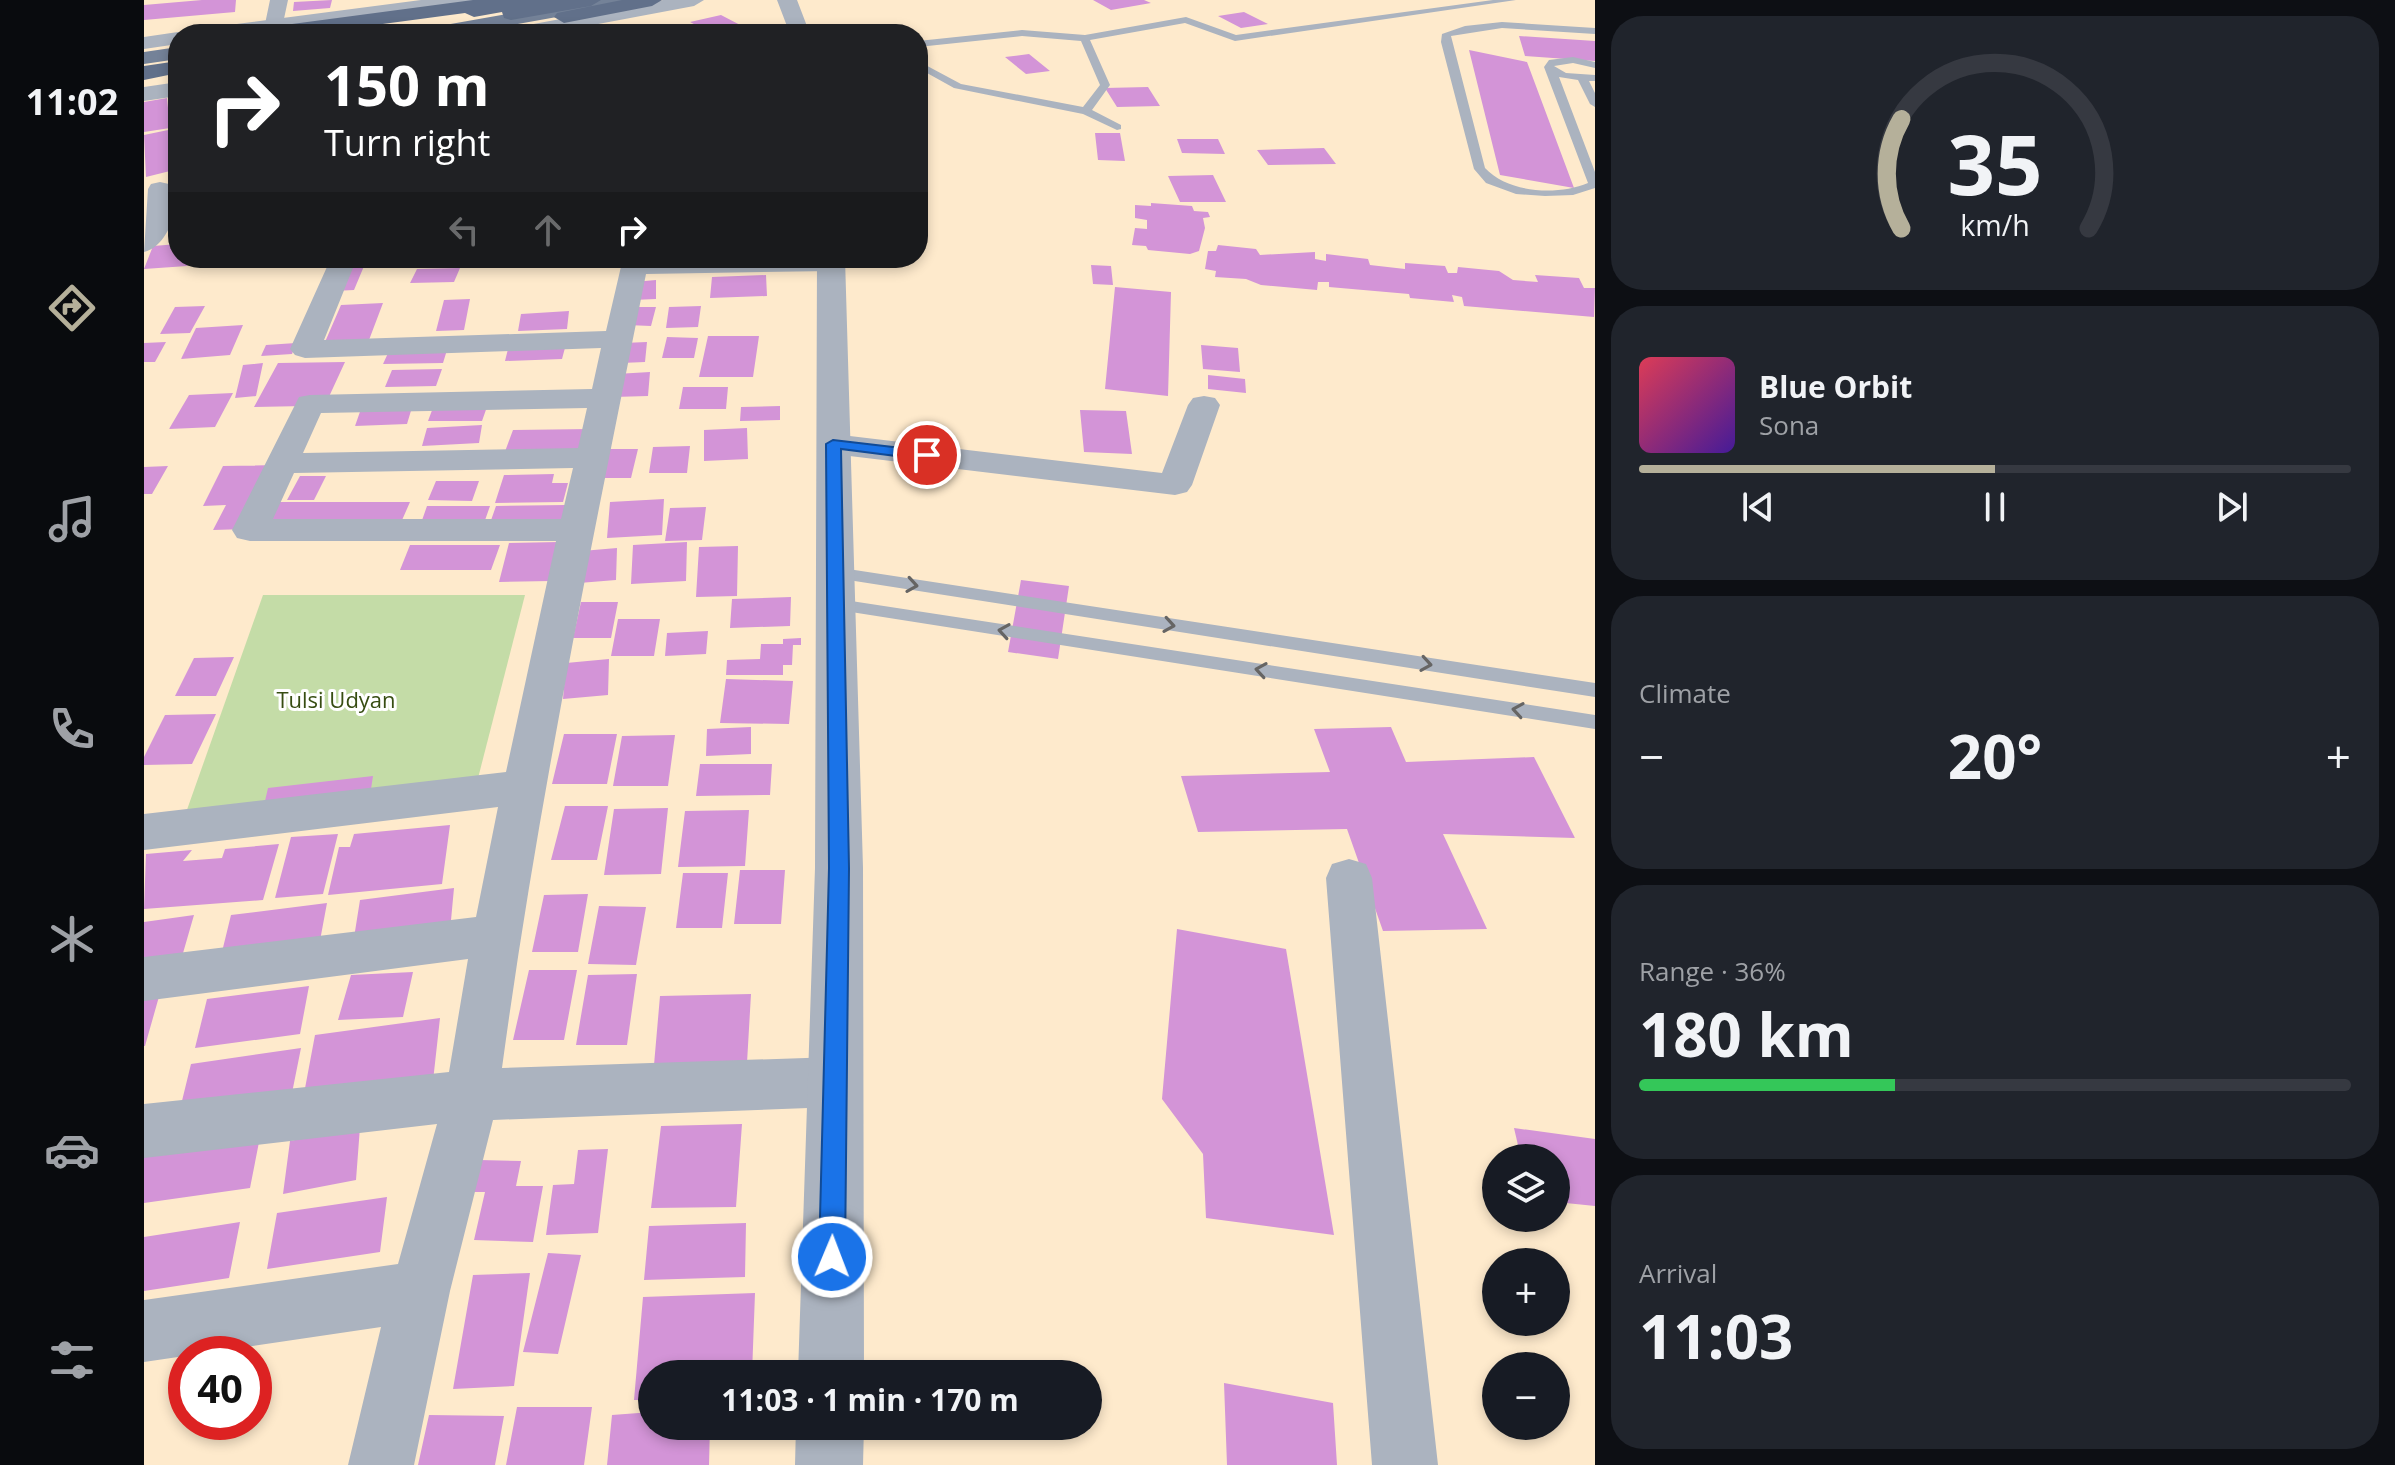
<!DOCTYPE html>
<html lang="en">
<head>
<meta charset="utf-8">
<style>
	:root { --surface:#171b24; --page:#20242c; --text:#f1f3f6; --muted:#9ea1a6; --line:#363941; --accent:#b5b09a }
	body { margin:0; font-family:"Open Sans",sans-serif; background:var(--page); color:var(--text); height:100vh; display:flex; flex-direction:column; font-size:30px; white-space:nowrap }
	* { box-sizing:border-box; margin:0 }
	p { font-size:26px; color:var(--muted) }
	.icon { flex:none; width:44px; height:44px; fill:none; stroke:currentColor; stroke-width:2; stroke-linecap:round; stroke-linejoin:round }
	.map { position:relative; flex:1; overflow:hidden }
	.side { display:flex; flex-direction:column; gap:16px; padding:16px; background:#0d0f14; width:800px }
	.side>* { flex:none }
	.guide { position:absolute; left:24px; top:24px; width:760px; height:244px; border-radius:32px; box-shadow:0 4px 12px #0003; background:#202124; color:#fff; overflow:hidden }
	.fabs { position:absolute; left:1338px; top:1144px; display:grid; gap:16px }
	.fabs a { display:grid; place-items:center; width:88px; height:88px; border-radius:50%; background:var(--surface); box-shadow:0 4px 12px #0003; font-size:40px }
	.speed { position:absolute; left:24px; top:1336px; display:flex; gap:16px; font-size:40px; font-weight:700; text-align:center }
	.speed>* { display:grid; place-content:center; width:104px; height:104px; border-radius:50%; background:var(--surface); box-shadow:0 4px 12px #0003; line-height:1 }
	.speed .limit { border:12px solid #d22; background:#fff; color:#111 }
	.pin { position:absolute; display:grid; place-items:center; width:68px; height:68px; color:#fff; margin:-34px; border:4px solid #fff; border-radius:50%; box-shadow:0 2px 8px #0007 }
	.me { position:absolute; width:88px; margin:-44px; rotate:1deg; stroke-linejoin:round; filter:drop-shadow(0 0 6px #0008) }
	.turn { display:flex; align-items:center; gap:28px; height:168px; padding:0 24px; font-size:36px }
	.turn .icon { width:104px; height:104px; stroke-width:2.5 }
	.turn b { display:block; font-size:56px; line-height:68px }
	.lanes { display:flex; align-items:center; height:76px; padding:0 24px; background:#0003; justify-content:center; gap:40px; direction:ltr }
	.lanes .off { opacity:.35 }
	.big { font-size:60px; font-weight:700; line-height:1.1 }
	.side .widget { flex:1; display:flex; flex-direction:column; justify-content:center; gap:12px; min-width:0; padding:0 28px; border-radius:32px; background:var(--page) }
	.side .dial { align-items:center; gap:0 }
	.dial svg { height:208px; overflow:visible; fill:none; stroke:var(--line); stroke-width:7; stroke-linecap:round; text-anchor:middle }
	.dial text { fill:var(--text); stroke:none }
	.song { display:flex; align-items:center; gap:24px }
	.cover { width:96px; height:96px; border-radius:12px; background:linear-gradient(135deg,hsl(350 70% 55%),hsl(260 70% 35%)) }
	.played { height:8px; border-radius:4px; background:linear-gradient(90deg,var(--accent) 50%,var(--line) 50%) }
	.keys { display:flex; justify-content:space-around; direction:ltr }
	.heat { display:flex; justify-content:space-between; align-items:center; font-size:44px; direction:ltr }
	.charge { height:12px; border-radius:6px; background:linear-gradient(90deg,#34c759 36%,var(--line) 0) }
	.trip { position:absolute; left:494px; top:1360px; width:464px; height:80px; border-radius:40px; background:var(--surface); box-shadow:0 4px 12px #0003; font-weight:700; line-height:80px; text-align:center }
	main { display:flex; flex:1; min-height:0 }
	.dock { display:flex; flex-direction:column; width:144px; justify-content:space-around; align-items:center; background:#090b0e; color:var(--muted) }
	.dock .icon { width:56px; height:56px }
	.dock .current { color:var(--accent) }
	.dock b { font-size:36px; color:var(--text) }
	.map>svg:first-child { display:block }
	.green { fill:#c4dca7 }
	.building { fill:#d394d7 }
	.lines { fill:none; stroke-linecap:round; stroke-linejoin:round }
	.service { fill:#abb3bf; fill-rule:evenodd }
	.minor { fill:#abb3bf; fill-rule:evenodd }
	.tertiary { fill:#abb3bf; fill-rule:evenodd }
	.primary { fill:#748298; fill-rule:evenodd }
	.motorway { fill:#61708a; fill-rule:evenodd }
	.oneway { stroke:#666564 }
	.route { fill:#1a73e8; stroke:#114b97; stroke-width:2 }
	.labels { text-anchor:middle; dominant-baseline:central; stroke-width:6; stroke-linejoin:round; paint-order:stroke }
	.park-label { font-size:22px; fill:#374d12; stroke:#fff }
</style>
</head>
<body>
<main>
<nav class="dock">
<b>11:02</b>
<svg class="icon current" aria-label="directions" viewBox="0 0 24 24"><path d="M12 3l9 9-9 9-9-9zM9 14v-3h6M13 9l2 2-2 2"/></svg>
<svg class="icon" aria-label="music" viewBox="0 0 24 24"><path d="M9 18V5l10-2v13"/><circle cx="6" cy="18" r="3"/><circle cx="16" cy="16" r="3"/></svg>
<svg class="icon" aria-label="phone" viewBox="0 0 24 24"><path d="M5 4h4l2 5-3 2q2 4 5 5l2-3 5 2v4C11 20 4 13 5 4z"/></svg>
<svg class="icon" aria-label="climate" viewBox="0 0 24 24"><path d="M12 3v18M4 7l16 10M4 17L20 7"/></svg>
<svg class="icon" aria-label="car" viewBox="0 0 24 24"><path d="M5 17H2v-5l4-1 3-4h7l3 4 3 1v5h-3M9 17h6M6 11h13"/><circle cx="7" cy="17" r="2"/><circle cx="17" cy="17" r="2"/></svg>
<svg class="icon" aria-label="filters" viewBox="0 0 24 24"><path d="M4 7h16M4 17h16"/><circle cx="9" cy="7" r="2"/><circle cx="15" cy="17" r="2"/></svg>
</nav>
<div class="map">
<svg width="1451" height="1465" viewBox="0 0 1451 1465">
	<rect width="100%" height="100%" fill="#feeacc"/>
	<!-- green -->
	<path class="green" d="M119 595H381L332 786 39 821Z"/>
	<!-- building -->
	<path class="building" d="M58 0H92L91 12 0 20V5Z
		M188 0 186 8 149 11 150 2Z
		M949 0H1000L1007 3 967 10Z
		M1100 12 1124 24 1097 28 1074 16Z
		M577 15 600 27 569 34 546 22Z
		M482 25 483 34H462L461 26Z
		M1375 36 1451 41V61L1381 56Z
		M1325 50 1383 62 1430 188 1356 175Z
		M885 54 906 71 882 74 861 57Z
		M1004 87 1016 106 973 107 961 88Z
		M23 98 26 128 0 132V102Z
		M29 129 34 135V169L2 177 0 135Z
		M951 133H976L981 161 954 160Z
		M1033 139H1074L1081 154 1038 153Z
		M1180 148 1192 164 1124 165 1113 150Z
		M1069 175 1082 202H1036L1024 176Z
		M1007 203 1048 206 1050 211 1064 212 1066 217 1059 218 1061 228 1055 251 1046 254 1004 250 1002 246 988 245 991 228 1003 229V220L991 218V205L1007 206Z
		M34 244V258H46L43 266 0 269 9 246Z
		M1074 245 1112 249 1116 255 1171 252V259L1182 261V254L1224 259 1226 265 1261 269V263L1301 266 1304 273H1313L1314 267 1355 271 1369 280 1394 282 1391 275 1435 278 1440 288H1451L1450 317 1320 306 1318 297 1308 295 1310 302 1266 298 1265 294 1185 287V282H1174L1173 290 1117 285 1102 279 1071 277 1072 271 1061 269 1064 251H1072Z
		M223 259 210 290 189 291 203 260Z
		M947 265 967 266 969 285 949 284Z
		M316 268 310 282 266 283 273 269Z
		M622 275 623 296 566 298 568 277Z
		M512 280V299L489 300 490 282Z
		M971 287 1027 292 1024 396 961 389Z
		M326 299 320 330 292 331 300 300Z
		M239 303 225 340 181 342 197 305Z
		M61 306 46 333 16 334 31 307Z
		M557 306 554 327 522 328 525 307Z
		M489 307H512L507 326 483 325Z
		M425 311 423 329 374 331 377 314Z
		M99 325 86 355 37 359 52 328Z
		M564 336H615L609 377H555Z
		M523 337 554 338 550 358H518Z
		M22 342 11 362H0V343Z
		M503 342 501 362 477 363 479 343Z
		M152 343 148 354 117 356 122 345Z
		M422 344 418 359 361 361 365 345Z
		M1057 345 1094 348 1096 372 1059 369Z
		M303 350 299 363 239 364 245 351Z
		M201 362 183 401 161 406 110 407 134 363Z
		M119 363 112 396 91 398 99 365Z
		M298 369 292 386 241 387 248 370Z
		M506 372 504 396 469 397 472 374Z
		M1064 375 1101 379 1102 393 1064 389Z
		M539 387H584L582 409H535Z
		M89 393 71 427 25 429 45 395Z
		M269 404 263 424 211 426 218 406Z
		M344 404 338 421H284L290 405Z
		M636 406V420L596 421 597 407Z
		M936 410 982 411 988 454 940 452Z
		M338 425 335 443 278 446 283 428Z
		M603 428 604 459 560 461V430Z
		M447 429 440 457H359L369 430Z
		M546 446 543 473H505L509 447Z
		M462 449H494L487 478H455Z
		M133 465 102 529 69 530 82 505 59 506 79 466Z
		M24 466 8 494H0V467Z
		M410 474 408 483H424L419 502 351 503 360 475Z
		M156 476H182L170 500H143Z
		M292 481H335L328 501 284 500Z
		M520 499 518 535 463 538 466 502Z
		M136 502H266L255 527H122Z
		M422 505 417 526H345L352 506Z
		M283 506H346L339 526H276Z
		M562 507 558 540 521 541 526 508Z
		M415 542 406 581 355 582 365 543Z
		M543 542 542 581 487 584 489 545Z
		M266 545H356L347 570H256Z
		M594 546 593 596 552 597 555 547Z
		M473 548 472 580 435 583 438 551Z
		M877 580 925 586 914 659 864 652Z
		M647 597 646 626 586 628 588 599Z
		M437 602H474L467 638H429Z
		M474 619H516L510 656H467Z
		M564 631 562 654 521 656 523 633Z
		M657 638V645H649L648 665H639V675H582L583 660 616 659 617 644H639V639Z
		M90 657 72 696H31L50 658Z
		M465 659 464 695 419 699 422 663Z
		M582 679 649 681 645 724 576 723Z
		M72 714 48 764 0 765V757L21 715Z
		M607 727V754L562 756 563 729Z
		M1247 727 1262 762 1390 757 1431 838 1299 834 1343 929 1239 931 1203 829 1054 832 1037 776 1186 772 1170 729Z
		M420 734H473L463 784H408Z
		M531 735 524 786H469L478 736Z
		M556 764H628L626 795 552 796Z
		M229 776 225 802 118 814 124 788Z
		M421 806H464L453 860H407Z
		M524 808 517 874 460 875 470 809Z
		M605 810 601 866 534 867 541 811Z
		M306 825 298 884 184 895 195 847H206L210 834Z
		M194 834 179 894 131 898 147 837Z
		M135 844 119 900 0 909 2 854 48 850 39 861 78 858 81 849Z
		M596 870H641L637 924H590Z
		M539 873H584L578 928H532Z
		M310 888 306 931 209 944 216 900Z
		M444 894 434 952H388L400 895Z
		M183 903 175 946 76 960 87 915Z
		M455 906 502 907 492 965 444 964Z
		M50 915 37 960 0 964V922Z
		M1033 929 1142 949 1190 1235 1062 1218 1059 1154 1018 1099Z
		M385 970H433L420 1040H369Z
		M269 972 259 1017 194 1020 207 975Z
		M493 974 483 1045H432L444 975Z
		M165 986 156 1034 51 1048 63 999Z
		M16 993 1 1046H0V995Z
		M607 994 603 1063 510 1065 516 996Z
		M296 1018 289 1081 159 1099 171 1035Z
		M157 1048 148 1093 36 1109 47 1064Z
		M598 1124 592 1207 507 1208 517 1126Z
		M216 1127 212 1180 139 1194 146 1141Z
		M1370 1128 1451 1139V1206L1412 1202V1158H1377Z
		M116 1137 106 1188 0 1203V1154Z
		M464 1149 454 1233 402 1235 409 1185 430 1184 434 1150Z
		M335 1160 377 1161 372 1186H399L389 1242 330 1240 341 1192H327Z
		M243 1197 236 1252 123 1269 133 1213Z
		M96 1222 85 1278 0 1291V1237Z
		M602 1223 601 1277 500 1280 505 1226Z
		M404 1253 437 1255 414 1354 379 1352Z
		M386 1273 370 1386 309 1389 329 1275Z
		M611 1293 608 1374H508V1400H490L499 1297Z
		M1080 1383 1189 1403 1193 1465H1083Z
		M373 1407H448L440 1465H362Z
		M508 1412V1426H566L565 1465H463L468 1415Z
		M285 1415 360 1416 351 1465H274Z"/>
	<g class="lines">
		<!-- service -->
		<path class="service" d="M1349 0H1372L1091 41 1041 23 946 40 966 85 948 110 977 125V129L973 130 939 114 810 88 774 68V61L817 84 939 107 956 85 937 41 878 36 774 47V41L878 30 941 35 1042 17 1092 35Z
			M1358 22 1451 28V34L1358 28 1307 36 1341 168C1364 193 1413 196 1444 183L1400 67 1405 60 1429 57 1451 62V68L1429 63 1410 66 1422 73 1451 75V81H1445L1451 93V107L1446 104 1434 80 1415 77 1451 172V188L1429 195 1401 196 1372 194 1342 183 1330 169 1297 42 1298 34 1321 26Z
			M691 567 1451 683V697L685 577 682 573Z
			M694 599 1451 715V729L688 609 685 605 688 601Z"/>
		<!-- minor -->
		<path class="minor" d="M126 0H144L138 28 131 30 121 24Z
			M16 182 25 184C38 205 25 246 0 252L4 189 7 184Z
			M187 258H213L180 340 462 331 479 258H697L700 263 697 269 687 271 502 274C449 538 394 801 358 1068L691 1057 710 1064 718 1082 710 1100 691 1107 349 1120 306 1291 270 1465H204L237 1327 0 1362V1300L254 1264 293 1124 0 1158V1104L305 1072 324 959 0 1001V957L332 917 354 807 0 850V814L362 772 412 541H106L93 538 88 530 155 397 166 395 448 389 457 348 161 358 151 355 146 349ZM443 408 434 448 159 453 177 413ZM429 468 417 519H129L150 473Z
			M1060 396 1071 398 1076 405 1048 485 1043 492 1031 495 689 454 677 451 673 444 677 437 689 434 1018 473 1044 405 1049 398Z
			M1205 859 1222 864 1228 878 1294 1465H1228L1182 878 1188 864Z"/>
		<!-- tertiary -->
		<path class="tertiary" d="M277 0H332L322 6 109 34H52L62 28Z
			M519 0H560L550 6 401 34H358L368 28Z
			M633 0H653L666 34H646Z
			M34 32 42 34H34V44L0 49V37Z
			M34 82V96L0 101V87Z
			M673 258H701L719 868 720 1374H654L671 868Z
			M652 1426H720L719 1465H651Z"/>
		<!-- primary -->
		<path class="primary" d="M441 0H484L474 6 318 34H274L284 28Z
			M34 47V59L0 64V52Z"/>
		<!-- motorway -->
		<path class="motorway" d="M329 0H457L447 6 367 20 360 18 358 12 330 17 321 13 164 34H108L118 28Z
			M478 0H518L508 6 420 23 410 17 413 13Z
			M34 61V73L0 80V66Z"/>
	</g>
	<!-- one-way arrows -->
	<defs><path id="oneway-chevron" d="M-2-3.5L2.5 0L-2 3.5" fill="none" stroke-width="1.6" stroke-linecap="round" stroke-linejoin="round" transform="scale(2)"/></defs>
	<g class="oneway">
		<use href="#oneway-chevron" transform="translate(768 585) rotate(9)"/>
		<use href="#oneway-chevron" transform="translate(1025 625) rotate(9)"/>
		<use href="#oneway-chevron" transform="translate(860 631) rotate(-171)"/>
		<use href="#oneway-chevron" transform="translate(1282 664) rotate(9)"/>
		<use href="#oneway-chevron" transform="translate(1117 670) rotate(-171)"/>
		<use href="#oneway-chevron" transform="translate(1374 710) rotate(-171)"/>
	</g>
	<!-- route -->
	<path class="route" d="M689 440 783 451 790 455 783 460 697 449 705 868 701 1257 697 1266 688 1270 679 1266 675 1257 685 868 682 444Z"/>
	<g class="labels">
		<!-- park labels -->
		<g class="park-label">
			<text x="192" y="699">Tulsi Udyan</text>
		</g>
	</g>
</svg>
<div class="fabs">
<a><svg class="icon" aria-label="layers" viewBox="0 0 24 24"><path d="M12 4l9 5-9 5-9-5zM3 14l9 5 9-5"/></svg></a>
<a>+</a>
<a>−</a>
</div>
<div class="speed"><div class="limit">40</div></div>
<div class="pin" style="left:783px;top:455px;background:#d93025"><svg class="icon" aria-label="arrive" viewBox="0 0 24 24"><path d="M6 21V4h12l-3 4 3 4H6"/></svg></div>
<svg class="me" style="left:688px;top:1257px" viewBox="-20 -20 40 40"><circle r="17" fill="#1a73e8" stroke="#fff" stroke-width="3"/><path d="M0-11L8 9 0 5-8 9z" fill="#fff"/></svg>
<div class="trip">11:03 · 1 min · 170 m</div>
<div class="guide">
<div class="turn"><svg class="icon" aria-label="right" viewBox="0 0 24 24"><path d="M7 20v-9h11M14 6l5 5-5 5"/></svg><div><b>150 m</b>Turn right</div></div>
<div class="lanes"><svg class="icon off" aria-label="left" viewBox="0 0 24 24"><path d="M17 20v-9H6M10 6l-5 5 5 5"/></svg><svg class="icon off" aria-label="ahead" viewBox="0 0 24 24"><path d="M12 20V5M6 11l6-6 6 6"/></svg><svg class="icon" aria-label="right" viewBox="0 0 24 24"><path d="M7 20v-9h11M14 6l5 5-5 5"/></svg></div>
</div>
</div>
<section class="side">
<div class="widget dial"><svg viewBox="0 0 100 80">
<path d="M14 69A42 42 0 1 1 86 69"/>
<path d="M14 69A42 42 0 0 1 14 27" stroke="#b5b09a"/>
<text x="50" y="56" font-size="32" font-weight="700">35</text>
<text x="50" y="72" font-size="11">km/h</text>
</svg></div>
<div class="widget">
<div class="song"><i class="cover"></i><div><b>Blue Orbit</b><p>Sona</p></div></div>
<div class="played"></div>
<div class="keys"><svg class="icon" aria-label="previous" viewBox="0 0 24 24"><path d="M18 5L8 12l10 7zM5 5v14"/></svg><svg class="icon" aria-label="pause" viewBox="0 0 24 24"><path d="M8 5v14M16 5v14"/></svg><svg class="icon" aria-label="next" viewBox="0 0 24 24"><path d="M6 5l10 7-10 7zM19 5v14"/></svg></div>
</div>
<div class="widget"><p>Climate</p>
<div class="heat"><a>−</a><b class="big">20°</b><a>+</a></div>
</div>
<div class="widget"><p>Range · 36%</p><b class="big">180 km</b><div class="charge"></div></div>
<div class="widget"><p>Arrival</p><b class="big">11:03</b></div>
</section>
</main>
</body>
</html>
